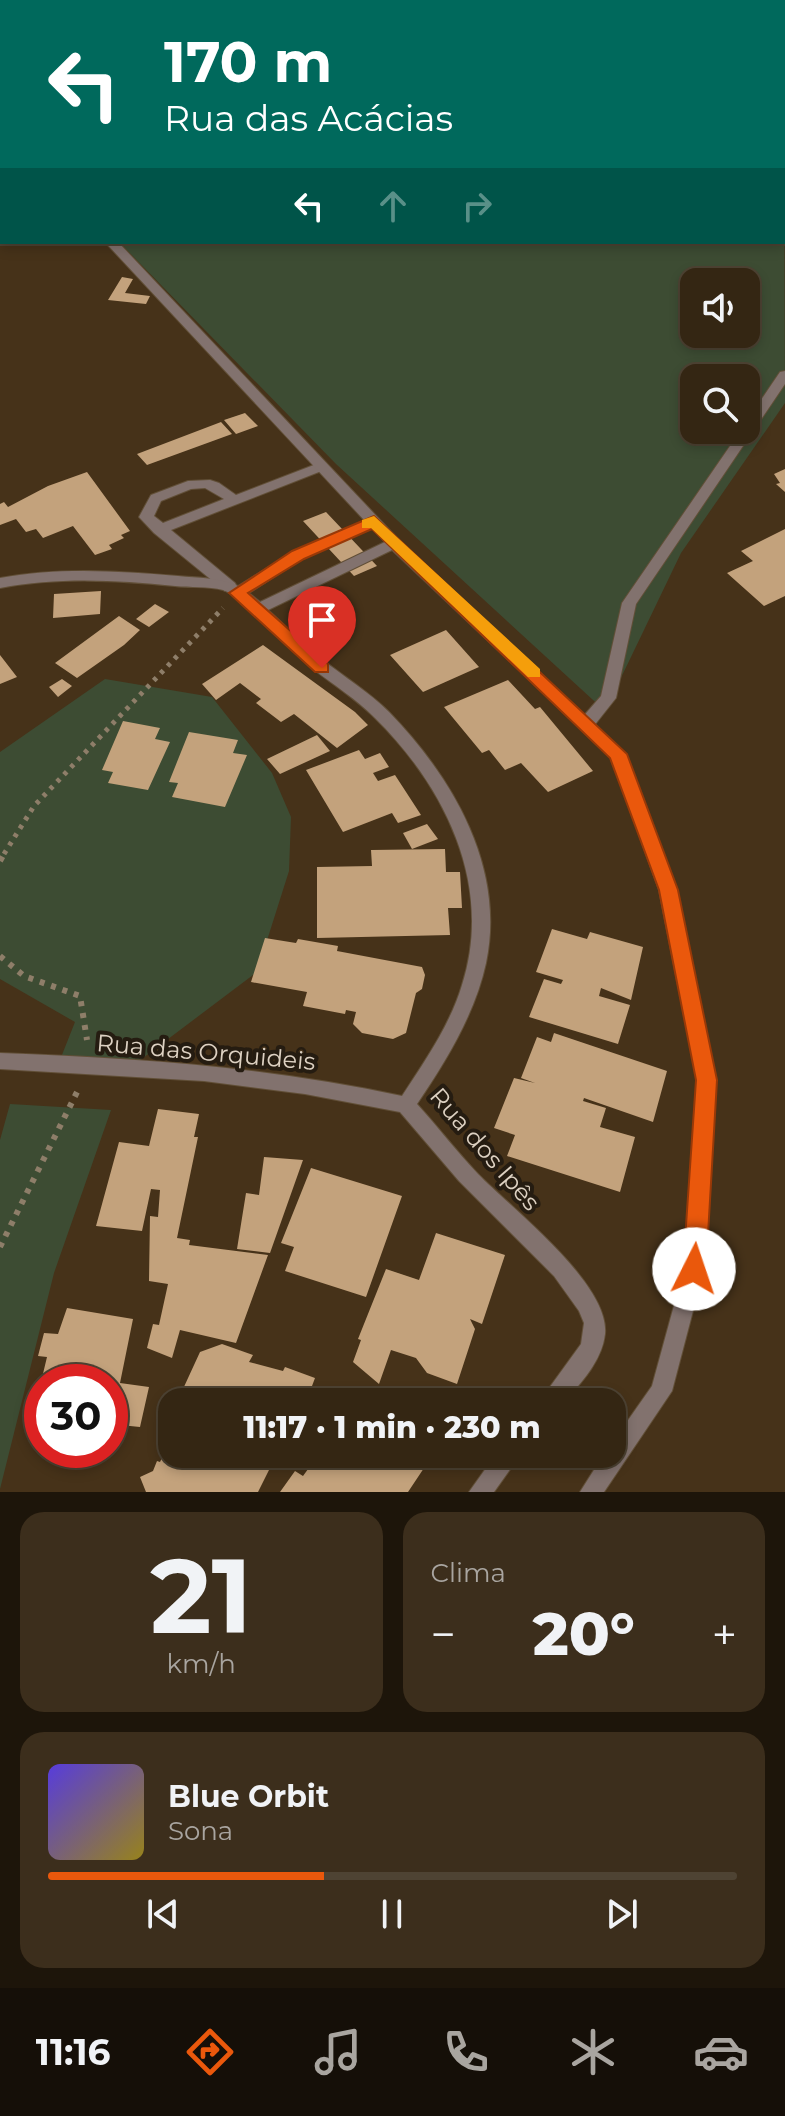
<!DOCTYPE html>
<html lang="pt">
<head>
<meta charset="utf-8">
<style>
	:root { --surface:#342613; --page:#3c2e1c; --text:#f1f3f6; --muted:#a9a5a0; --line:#4e4333; --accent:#ea580c }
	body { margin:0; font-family:Montserrat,sans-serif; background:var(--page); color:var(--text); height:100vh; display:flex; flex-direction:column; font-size:30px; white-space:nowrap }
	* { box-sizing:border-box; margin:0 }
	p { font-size:26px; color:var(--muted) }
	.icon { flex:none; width:44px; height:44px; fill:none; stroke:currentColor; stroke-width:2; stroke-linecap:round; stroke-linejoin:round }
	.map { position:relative; height:1492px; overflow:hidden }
	.panel { display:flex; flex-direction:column; gap:20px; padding:20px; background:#1d150a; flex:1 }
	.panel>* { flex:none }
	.guide { position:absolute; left:0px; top:0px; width:786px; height:244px; box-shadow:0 4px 12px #0003,0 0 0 2px var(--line); background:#00695c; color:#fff; overflow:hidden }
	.controls { position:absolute; left:680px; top:268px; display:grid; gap:16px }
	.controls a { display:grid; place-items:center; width:80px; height:80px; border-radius:16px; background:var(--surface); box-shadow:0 4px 12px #0003,0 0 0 2px var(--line); font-size:40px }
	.speed { position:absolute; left:24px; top:1364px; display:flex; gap:16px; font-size:40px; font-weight:700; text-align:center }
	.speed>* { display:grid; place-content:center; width:104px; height:104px; border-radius:50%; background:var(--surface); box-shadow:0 4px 12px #0003,0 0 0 2px var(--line); line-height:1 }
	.speed .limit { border:12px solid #d22; background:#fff; color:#111 }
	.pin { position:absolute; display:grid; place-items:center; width:68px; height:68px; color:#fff; margin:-82px -34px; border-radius:50% 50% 50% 0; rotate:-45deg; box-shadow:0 0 8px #0007 }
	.pin .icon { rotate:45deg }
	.me { position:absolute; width:88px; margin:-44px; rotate:4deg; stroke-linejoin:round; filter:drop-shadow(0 0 6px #0008) }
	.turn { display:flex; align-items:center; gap:28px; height:168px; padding:0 32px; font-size:36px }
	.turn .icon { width:104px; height:104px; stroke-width:2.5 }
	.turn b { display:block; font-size:56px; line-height:68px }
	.lanes { display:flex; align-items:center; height:76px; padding:0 32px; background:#0003; justify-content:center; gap:40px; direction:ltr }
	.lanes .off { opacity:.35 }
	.big { font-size:60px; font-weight:800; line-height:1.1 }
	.panel .card { flex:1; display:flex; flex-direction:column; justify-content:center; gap:12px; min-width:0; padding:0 28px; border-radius:24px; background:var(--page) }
	.panel .dial { align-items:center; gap:0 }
	.dial b { font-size:104px; line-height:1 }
	.song { display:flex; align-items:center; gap:24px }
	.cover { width:96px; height:96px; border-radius:12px; background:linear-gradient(135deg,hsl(250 70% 55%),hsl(50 70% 35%)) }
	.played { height:8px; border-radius:4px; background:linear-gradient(90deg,var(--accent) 40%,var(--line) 40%) }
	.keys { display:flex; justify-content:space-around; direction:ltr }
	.heat { display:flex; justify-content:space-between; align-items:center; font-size:44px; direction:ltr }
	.panel .tiles { flex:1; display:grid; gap:20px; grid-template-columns:1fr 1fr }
	.card:last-child { grid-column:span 2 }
	.trip { position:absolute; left:158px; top:1388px; width:468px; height:80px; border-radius:24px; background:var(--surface); box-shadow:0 4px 12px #0003,0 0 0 2px var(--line); font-weight:800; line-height:80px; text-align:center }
	.menu { display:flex; height:128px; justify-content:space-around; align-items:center; background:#150f08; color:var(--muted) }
	.menu .icon { width:56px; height:56px }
	.menu .active { color:var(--accent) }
	.menu b { font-size:36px; color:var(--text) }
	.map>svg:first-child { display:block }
	.green { fill:#3d4c33; fill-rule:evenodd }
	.building { fill:#c3a27c }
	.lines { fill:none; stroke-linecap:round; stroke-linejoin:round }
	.service-casing { stroke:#614f37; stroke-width:2 }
	.minor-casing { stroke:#614f37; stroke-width:2 }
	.path-far1 { stroke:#8e7e69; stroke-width:5; stroke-dasharray:4 6; stroke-linecap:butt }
	.path { stroke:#8e7e69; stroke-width:6; stroke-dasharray:5 7; stroke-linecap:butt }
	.service { fill:#82726e; fill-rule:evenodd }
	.minor { fill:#82726e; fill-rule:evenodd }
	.route { fill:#ea580c; stroke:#983908; stroke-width:2 }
	.slow { fill:#f59e0b }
	.labels { text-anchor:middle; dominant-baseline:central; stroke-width:8; stroke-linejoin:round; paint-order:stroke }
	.street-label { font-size:24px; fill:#ddd1c2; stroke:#251c11 }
</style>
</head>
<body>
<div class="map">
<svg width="785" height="1492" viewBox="0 0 785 1492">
	<rect width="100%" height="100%" fill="#463219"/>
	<!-- green -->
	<path class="green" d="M0 0H653L656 2H2V122Z
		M784 82 785 403 681 553 605 711 336 464 119 242H784ZM694 282H746V334H694ZM694 378H746V430H694Z
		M105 679 212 697 272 773 291 817 289 871 257 972 123 1073 56 1070 75 1022 0 979V752Z
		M10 1104 111 1110 54 1273 0 1489V1140Z"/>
	<!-- building -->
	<path class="building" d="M122 277 133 279 125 293 150 296 146 304 108 300Z
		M245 413 258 426 236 434 224 420Z
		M221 422 232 434 147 465 137 454Z
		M785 469V492L776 484 780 483 774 474Z
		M87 472 130 531 121 535 124 538 109 545 112 549 95 555 73 526 43 538 36 529 26 532 16 519 0 525V504L4 502 8 507 48 486Z
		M326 512 377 566 354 576 303 521Z
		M785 529V596L764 606 727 573 753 561 741 551Z
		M101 591 100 614 53 618 54 594Z
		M155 604 169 612 149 627 136 619Z
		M119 616 140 630 124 645 77 678 55 663Z
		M446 630 479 667 423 692 390 655Z
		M263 645 355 712 368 725 337 748 294 714 281 722 256 703 261 699 240 683 216 700 202 684Z
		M0 655 17 677 0 684Z
		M62 679 72 686 58 697 49 687Z
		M508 680 535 709 540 707 593 771 548 792 521 763 505 770 489 750 482 753 444 707Z
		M123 721 160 728 155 739 170 742 148 790 108 783 113 772 102 770Z
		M189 732 238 740 233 753 247 755 225 807 172 797 178 783 169 782Z
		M317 735 330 751 280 774 267 759Z
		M359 750 365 759 380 753 389 767 373 773 378 781 395 775 421 815 398 823 392 813 343 832 306 770Z
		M427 824 438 839 412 849 403 833Z
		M445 849 446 872H460L462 908H448L450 935 317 938V867L372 866 371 850Z
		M552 929 587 939 590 932 643 947 631 1000 601 988 599 996 630 1005 618 1044 529 1017 544 979 561 984 563 980 536 972Z
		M265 938 296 943 298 939 338 946 337 951 422 967 425 975 422 989 416 993 406 1033 393 1039 362 1033 353 1024 356 1012 346 1010 345 1014 303 1006 307 992 251 982Z
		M554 1033 667 1071 653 1122 584 1098 583 1101 606 1108 600 1127 635 1137 620 1192 507 1156 515 1135 494 1128 514 1078 535 1083 521 1078 537 1037 551 1042Z
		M158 1109 199 1114 194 1137H198L177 1238 190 1240 189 1245 268 1255 236 1343 180 1330 172 1358 147 1348 153 1324 159 1325 168 1284 149 1281 150 1216 158 1217 160 1190 151 1189 142 1231 96 1226 119 1142 149 1146Z
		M264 1157 303 1160 270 1253 237 1249 246 1193 259 1195Z
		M311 1168 402 1196 366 1297 285 1271 294 1247 281 1243Z
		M436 1233 505 1255 482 1324 470 1319 475 1329 457 1384 427 1373 416 1358 391 1350 379 1384 353 1362 361 1340 358 1339 386 1269 419 1280Z
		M67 1308 133 1319 120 1383 149 1387 140 1427 110 1424V1382H41L47 1357 38 1356 44 1333 58 1334Z
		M222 1344 253 1355 249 1362 283 1371 285 1367 315 1378 306 1402H177L200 1352Z
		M172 1437V1454H277L258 1492H146L140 1477 153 1471 157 1461 160 1462Z
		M319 1454H411L426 1465 408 1492H280L295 1471 303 1476Z"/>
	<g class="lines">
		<defs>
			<path id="service" d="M785 371V384L636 604 616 698 593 727H581L579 723 581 719 601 696 622 603 741 430H746V422L780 372Z
				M319 463 326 467 324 470 171 530 235 583 237 587 235 591H225L154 533 139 517 151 495 188 481 210 480 219 483 236 495ZM205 488 224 499 163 523 154 516 161 501 191 489Z"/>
			<path id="minor" d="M661 0H673L675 2H663Z
				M784 69H785V76H784Z
				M0 121H2V129H0Z
				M105 242H118L399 540 626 754 677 890 715 1080 704 1269 672 1391 604 1492H580L604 1454H612V1443L652 1386 684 1269 697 1080 659 890 611 757 392 550 268 610C286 626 303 644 322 659 344 677 369 692 389 712 453 778 506 868 486 963 475 1014 446 1061 417 1104 438 1127 457 1152 478 1174 511 1208 610 1284 605 1334 602 1361 581 1383 564 1402H539L581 1344 584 1323 579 1311 554 1276 459 1181 400 1112 305 1094 204 1081 0 1069V1053C135 1058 269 1067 402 1096 425 1061 450 1025 462 985 494 885 445 787 375 718 356 699 334 685 313 669 291 650 246 598 223 590 208 586 190 588 175 586 115 580 59 577 0 588V578C60 567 117 571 178 576 198 578 219 577 238 586L293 552 365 521ZM372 528 385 542 260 602 249 593 303 558Z
				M496 1454H521L494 1492H469Z"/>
		</defs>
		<!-- service casing -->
		<use href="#service" class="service-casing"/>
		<!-- minor casing -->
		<use href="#minor" class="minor-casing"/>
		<!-- path-far1 -->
		<path class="path-far1" d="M4 854 34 806 223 608"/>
		<!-- path -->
		<path class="path" d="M0 861 5 852
			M0 956 24 976 80 996 87 1040
			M0 1247 78 1090"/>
		<!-- service -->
		<use href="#service" class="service"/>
		<!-- minor -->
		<use href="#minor" class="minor"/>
	</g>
	<!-- route -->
	<path class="route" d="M374 516 627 754 678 890 717 1080 706 1269 702 1277 694 1280 686 1277 683 1269 696 1080 659 890 610 758 372 529 304 559 248 593 328 664V672H315L229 593 292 551Z"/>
	<!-- slow -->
	<path class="slow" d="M374 516 540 669V677H528L371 528H362V520Z"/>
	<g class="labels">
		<!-- street labels -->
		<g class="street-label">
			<text transform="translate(206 1052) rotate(5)">Rua das Orquideis</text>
			<text transform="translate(485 1149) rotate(49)">Rua dos Ipês</text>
		</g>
	</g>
</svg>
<div class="controls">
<a><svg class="icon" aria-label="sound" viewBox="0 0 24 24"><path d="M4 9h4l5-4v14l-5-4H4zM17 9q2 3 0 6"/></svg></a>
<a><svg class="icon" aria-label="search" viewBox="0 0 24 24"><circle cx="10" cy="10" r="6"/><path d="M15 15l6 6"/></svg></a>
</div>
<div class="speed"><div class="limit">30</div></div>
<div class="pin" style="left:322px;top:668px;background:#d93025"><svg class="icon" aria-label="arrive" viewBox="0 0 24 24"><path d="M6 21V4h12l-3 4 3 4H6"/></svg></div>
<svg class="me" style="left:694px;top:1269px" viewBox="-20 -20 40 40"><circle r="19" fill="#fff"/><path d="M0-13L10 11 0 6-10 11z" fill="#ea580c"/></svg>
<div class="trip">11:17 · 1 min · 230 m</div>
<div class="guide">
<div class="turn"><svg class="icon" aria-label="left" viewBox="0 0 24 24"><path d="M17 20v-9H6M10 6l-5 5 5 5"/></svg><div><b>170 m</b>Rua das Acácias</div></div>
<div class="lanes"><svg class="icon" aria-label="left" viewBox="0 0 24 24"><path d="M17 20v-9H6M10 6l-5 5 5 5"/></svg><svg class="icon off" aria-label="ahead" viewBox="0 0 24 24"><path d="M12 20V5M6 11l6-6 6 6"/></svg><svg class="icon off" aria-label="right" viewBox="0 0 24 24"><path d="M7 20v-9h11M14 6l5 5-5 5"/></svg></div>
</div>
</div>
<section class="panel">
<div class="tiles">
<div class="card dial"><b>21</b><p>km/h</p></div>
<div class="card"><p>Clima</p>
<div class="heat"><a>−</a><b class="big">20°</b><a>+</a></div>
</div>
<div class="card">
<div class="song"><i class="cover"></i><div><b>Blue Orbit</b><p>Sona</p></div></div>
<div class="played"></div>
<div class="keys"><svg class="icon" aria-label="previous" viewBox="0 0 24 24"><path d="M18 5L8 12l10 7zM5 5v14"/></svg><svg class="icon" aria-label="pause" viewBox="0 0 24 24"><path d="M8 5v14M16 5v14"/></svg><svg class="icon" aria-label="next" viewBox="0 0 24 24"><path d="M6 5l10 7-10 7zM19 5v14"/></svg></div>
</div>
</div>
</section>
<nav class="menu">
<b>11:16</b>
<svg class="icon active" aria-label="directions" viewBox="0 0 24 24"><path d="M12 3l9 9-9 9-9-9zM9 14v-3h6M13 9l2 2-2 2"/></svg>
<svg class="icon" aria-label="music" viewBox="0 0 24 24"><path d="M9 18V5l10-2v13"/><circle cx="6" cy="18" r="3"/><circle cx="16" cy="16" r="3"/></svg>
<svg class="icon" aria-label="phone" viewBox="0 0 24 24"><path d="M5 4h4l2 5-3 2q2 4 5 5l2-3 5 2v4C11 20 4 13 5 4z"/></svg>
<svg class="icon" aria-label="climate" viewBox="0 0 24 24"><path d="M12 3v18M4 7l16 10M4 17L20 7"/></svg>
<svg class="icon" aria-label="car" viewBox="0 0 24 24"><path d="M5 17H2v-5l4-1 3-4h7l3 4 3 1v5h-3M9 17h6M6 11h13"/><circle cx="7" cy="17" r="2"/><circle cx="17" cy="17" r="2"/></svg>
</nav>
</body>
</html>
